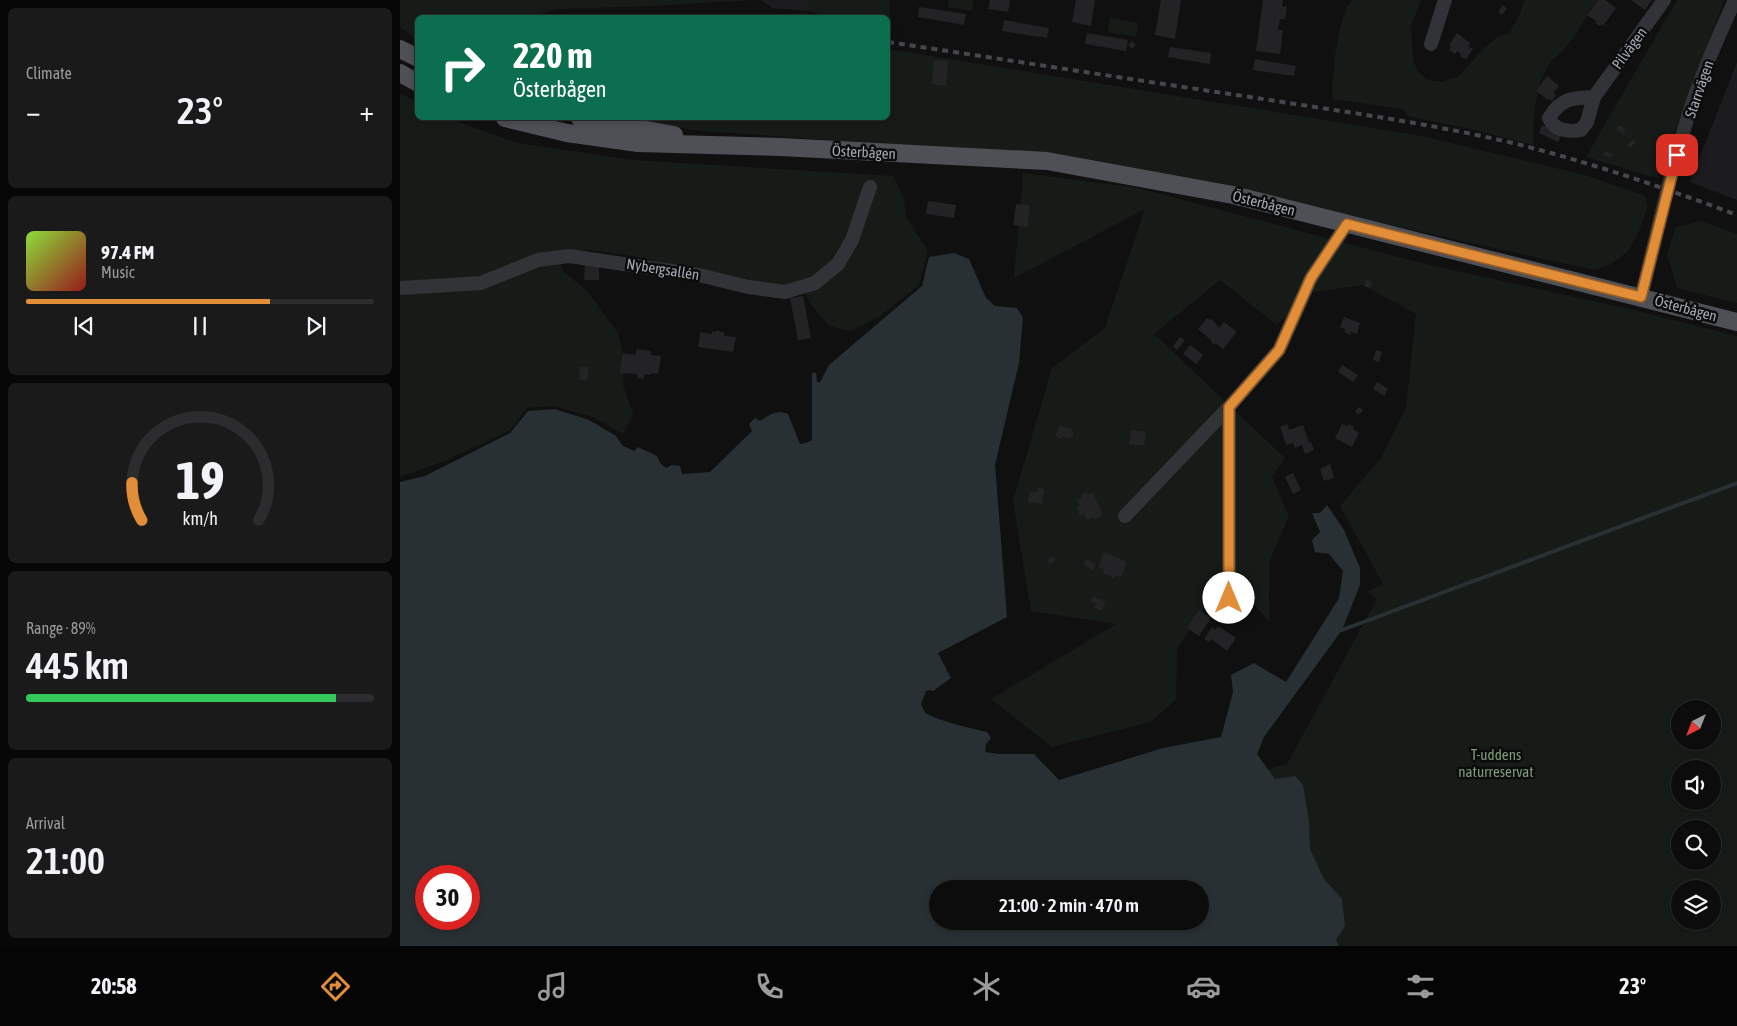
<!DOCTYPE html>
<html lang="en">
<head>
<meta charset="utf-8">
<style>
	:root { --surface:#0c0c0d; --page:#1a1a1b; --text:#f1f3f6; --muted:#9a9b9d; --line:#2c2c2e; --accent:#e28d37 }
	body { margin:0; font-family:"Asap Condensed",sans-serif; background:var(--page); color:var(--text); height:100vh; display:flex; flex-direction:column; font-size:19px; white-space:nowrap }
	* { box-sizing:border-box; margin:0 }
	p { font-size:16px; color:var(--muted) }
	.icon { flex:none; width:28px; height:28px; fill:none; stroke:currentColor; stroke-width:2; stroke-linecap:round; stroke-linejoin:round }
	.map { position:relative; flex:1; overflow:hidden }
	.details { display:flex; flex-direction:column; gap:8px; padding:8px; background:#070707; width:400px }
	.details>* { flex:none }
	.hud { position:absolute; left:15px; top:15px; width:475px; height:105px; border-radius:8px; box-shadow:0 2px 8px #0003,0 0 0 1px var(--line); background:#0b6e4f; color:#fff; overflow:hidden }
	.needle { width:32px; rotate:222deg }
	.tools { position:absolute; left:1271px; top:700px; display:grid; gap:10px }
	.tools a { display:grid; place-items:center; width:50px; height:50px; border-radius:50%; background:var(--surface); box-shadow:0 2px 8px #0003,0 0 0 1px var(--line); font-size:25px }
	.speed { position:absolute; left:15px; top:865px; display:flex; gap:10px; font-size:25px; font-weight:700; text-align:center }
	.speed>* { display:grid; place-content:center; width:65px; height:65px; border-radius:50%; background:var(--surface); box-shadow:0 2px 8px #0003,0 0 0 1px var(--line); line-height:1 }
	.speed .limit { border:8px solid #d22; background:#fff; color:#111 }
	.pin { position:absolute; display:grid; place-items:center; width:42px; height:42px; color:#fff; margin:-21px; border-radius:10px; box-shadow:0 2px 8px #0006 }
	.me { position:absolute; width:55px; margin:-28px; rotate:0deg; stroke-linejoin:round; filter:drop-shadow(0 0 4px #0008) }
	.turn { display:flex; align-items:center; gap:18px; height:105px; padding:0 15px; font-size:22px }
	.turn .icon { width:65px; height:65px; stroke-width:2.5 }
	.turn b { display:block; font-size:35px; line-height:42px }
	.big { font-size:38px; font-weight:600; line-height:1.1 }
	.details .tile { flex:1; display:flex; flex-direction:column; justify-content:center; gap:8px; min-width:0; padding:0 18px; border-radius:8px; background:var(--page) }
	.details .dial { align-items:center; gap:0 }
	.dial svg { height:130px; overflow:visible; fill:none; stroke:var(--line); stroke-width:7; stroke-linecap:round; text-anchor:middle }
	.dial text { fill:var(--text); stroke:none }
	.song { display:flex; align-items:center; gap:15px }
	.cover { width:60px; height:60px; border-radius:8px; background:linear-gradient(135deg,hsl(90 70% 55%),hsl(0 70% 35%)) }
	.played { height:5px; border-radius:2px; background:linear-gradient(90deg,var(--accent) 70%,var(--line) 70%) }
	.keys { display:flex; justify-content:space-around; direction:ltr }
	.heat { display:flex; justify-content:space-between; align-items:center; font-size:28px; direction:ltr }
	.charge { height:8px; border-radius:4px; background:linear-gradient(90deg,#34c759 89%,var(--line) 0) }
	.trip { position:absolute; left:529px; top:880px; width:280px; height:50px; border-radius:25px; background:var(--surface); box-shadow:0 2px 8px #0003,0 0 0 1px var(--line); font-weight:600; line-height:50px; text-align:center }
	.tab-bar { display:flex; height:80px; justify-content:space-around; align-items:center; background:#050505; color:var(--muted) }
	.tab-bar .icon { width:35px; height:35px }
	.tab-bar .current { color:var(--accent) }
	.tab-bar b { font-size:22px; color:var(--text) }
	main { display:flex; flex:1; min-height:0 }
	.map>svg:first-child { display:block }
	.built { fill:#1c1c1e }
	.green { fill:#171b17; fill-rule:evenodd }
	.water { fill:#283034; fill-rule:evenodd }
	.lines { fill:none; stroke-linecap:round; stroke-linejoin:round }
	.stream { stroke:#283034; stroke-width:4 }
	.building { fill:#232325 }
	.minor { stroke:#313336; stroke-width:14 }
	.major { stroke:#4e5055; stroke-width:18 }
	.rail { stroke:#44474b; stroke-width:4; stroke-dasharray:6 5; stroke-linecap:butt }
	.route-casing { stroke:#935c24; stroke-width:12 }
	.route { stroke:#e28d37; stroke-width:9 }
	.labels { text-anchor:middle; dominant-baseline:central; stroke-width:5; stroke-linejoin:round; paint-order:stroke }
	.street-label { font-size:15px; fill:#a2a9b1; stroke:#0b0b0c }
	.park-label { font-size:15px; fill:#7e9b7a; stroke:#0b0b0c }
</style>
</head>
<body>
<main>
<section class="details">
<div class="tile"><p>Climate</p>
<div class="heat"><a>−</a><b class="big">23°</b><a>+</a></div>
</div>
<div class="tile">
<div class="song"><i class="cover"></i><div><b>97.4 FM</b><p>Music</p></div></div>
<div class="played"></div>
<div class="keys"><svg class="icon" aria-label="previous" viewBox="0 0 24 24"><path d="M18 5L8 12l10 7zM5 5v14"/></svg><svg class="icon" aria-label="pause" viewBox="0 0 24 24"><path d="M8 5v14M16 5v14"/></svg><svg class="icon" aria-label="next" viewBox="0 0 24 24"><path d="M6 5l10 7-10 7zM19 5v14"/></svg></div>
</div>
<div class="tile dial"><svg viewBox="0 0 100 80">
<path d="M14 69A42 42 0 1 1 86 69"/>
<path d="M14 69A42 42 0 0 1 8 46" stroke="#e28d37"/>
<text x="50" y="56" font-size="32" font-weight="700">19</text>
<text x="50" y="72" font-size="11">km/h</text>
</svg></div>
<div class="tile"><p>Range · 89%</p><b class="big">445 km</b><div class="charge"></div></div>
<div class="tile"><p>Arrival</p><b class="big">21:00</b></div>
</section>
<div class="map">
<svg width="1337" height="946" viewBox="0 0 1337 946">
	<rect width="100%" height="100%" fill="#101011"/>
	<!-- built -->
	<path class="built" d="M361 0H410L407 11 372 8Z
		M1337 62V200L1290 182Z"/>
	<!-- green -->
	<path class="green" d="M0 0H355L251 6 159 9 120 18H18L17 40 0 27Z
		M410 0H489L492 29 488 28V18L438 17 407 11Z
		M549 0H573L572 11 548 7Z
		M952 0H1021L1011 26 1013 61 1018 71 1028 80 1042 82 1059 76 1083 49 1096 38 1110 32 1120 14 1124 0H1197L1172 40 1161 52 1150 62 1140 83 1136 100 1133 129 1134 145 1070 129 1008 116 1002 109 933 99C931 77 938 16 952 0Z
		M1277 0H1324L1257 178 1186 157Z
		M710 18 738 23 736 37 708 32Z
		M488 49 1022 136 1185 175 1245 196 1248 206 1238 234 1228 251 1210 265 1194 270 999 227 644 152 493 145 292 130 220 118H488Z
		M0 93 17 102 18 118H47L118 143 233 160 493 176 504 199 506 217 528 251 519 285 480 316 451 331 429 326 413 307 399 283 381 287 349 282 228 255 189 250 155 251 164 272 188 292 218 333 224 361 223 385 233 414 223 434 193 417 153 406 127 408 109 431 47 460 0 477Z
		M623 173 738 188 1021 263 1229 309 1337 336V946H758L800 921V889L827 780 887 764 977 599 968 591 983 584 940 506 981 458 1006 408 1016 314 963 285 913 292 877 325 820 280 754 334 885 458 872 477 889 516 869 562V622L829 574 777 648 776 700 750 722 652 747 591 699 716 624 631 611 613 501 652 368 705 328 745 209 614 278ZM1280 709H1312V741H1280ZM1280 769H1312V801H1280ZM1280 829H1312V861H1280ZM1280 889H1312V921H1280Z
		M1301 221 1337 234V303L1277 288 1267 254 1276 227Z"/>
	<!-- water -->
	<path class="water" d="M554 253 569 259 586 298 595 306 617 308 623 318 619 363 595 465 607 617 538 653 551 678 533 691 530 690 526 691 521 704 525 713C545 723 566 727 587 732L591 738 586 744 585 752 599 754H634L659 780 763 748 821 737 833 692 831 675 854 663 886 682 939 598 943 571 929 554 915 552 912 540 920 532 912 513H920L927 505 944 530 960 568V585L942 630 864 737 857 754 875 779 895 776 903 785 909 820 910 849 924 879 942 899 945 926 936 940 939 946H0V482L25 476 110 433 128 411 155 409 189 420 216 436 223 446 234 451 238 447 257 456 260 463 266 468 272 465 280 466 282 474 310 472 352 431 349 424 355 418 360 421C369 415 376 409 388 414L400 444 406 443 412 440V373H416L417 382H420L429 365 522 286 529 257ZM26 876H69V919H26ZM538 889H800V921H538Z"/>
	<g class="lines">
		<!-- stream -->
		<path class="stream" d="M942 630 1337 483"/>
	</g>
	<!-- building -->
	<path class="building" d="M590 0H610L608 12 588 9Z
		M676 0H695L691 26 672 22Z
		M761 0H781L775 39 755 35Z
		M863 0H883L882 6 887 7 885 19H880L878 30H883L880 54 856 51Z
		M1198 0H1205L1216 8 1203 26 1201 24 1200 26 1195 23 1196 21 1187 15Z
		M1231 0H1252L1245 10Z
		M1103 5 1107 9 1102 15 1098 12Z
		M519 7 566 14 564 25 518 17Z
		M604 20 649 28 647 38 602 31Z
		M687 33 728 40 726 51 685 44Z
		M1057 33 1070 43 1068 46 1073 49 1066 59 1060 56 1061 54 1057 51 1055 54 1049 50 1051 47 1049 45Z
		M732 41 736 45 732 49 728 45Z
		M770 47 811 53 810 64 768 57Z
		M855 59 896 66 894 76 853 70Z
		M534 60 548 61 546 86 532 84Z
		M1147 76 1159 86 1153 93 1156 95 1152 101 1149 99 1148 100 1136 91Z
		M1142 125 1162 134 1158 142 1139 133Z
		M1219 125 1226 130 1223 134 1216 129Z
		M1233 139 1236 142 1230 148 1227 145Z
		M1205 151 1213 154 1211 158 1203 155Z
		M528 201 556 205 554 218 526 214Z
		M616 204 630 205 627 227 613 225Z
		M185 262 199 263V280H184Z
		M966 280 972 282 970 288 964 286Z
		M403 296 411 338 398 340 390 298Z
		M944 317 960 323 957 334 951 332 950 335 944 332 945 329 940 327Z
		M807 318 810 320 812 319 819 328 824 322 837 332 823 349 816 343 814 345 811 342 812 341 798 329Z
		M317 330 325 333 324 336 336 337 333 352 298 347 300 332 312 334V331L316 332Z
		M780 337 785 340 777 350 773 346Z
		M790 345 803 355 796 364 783 354Z
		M237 349 251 351V355L261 356 258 374 251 373V375L245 374 243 379 238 378 237 374 221 373 220 369 223 353 235 355Z
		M976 350 982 352 979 362 973 360Z
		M942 365 958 375 953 382 938 372Z
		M180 366 189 367 187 381 179 379Z
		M977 382 988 389 984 396 973 389Z
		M959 407 963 410 959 415 955 412Z
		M887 424 889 430 903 425 909 443 911 442 914 450 905 454 902 445 895 448 893 443 886 445 880 427Z
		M942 424 947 426 949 424 954 427 953 429 959 433 952 447 935 438Z
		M660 425 673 430 672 432 674 433 672 438 670 437 669 439 663 436 662 439 655 436Z
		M731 430 746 432 744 446 729 444Z
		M930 464 934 478 924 481 920 469Z
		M893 473 901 490 893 494 885 477Z
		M638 488 644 489 642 504 628 502 630 491 637 492Z
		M686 492 688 494 692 492 702 512 700 513 702 516 695 519 694 517 687 520 684 514 680 516 676 507 680 506 677 500 682 498V494Z
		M704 552 727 562 721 577 715 575 714 578 703 573 704 570 698 567Z
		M653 556 656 559 650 565 647 560Z
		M687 559 696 564 693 570 683 564Z
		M838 584 851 599 844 605 831 590Z
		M693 596 706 602 701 611 694 607 696 604 690 601Z
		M799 610 811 618 799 636 787 628Z
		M818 626 836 638 827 651 811 639 809 642 804 639 812 627 815 630Z"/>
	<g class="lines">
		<!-- minor -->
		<path class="minor" d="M1031 44 1045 0
			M1194 97C1173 98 1161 98 1149 118 1154 131 1169 132 1181 130L1187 122 1194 97 1264 0
			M0 288 81 283 138 260 169 256 299 275 348 287 385 292 415 283 438 264 452 240 470 187
			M1241 297C1258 231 1272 163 1294 98 1306 65 1320 32 1335 0
			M829 407V598
			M725 516 829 407 879 350 911 278 947 224"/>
		<!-- major -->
		<path class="major" d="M0 49 18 58
			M0 73 18 83
			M105 118 167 133 238 143 381 147 647 161 833 195 1337 322
			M180 118 274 135"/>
		<!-- rail -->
		<path class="rail" d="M211 18H247
			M488 42C608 60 729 79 850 97 939 111 1029 123 1117 144 1192 163 1265 188 1337 215"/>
	</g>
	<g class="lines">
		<defs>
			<path id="route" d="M829 598V407L879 350 911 278 947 224 1241 297 1277 155"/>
		</defs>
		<!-- route casing -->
		<use href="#route" class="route-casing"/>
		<!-- route -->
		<use href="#route" class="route"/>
	</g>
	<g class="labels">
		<!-- street labels -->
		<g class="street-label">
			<text transform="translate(1229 48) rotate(-54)">Pilvägen</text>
			<text transform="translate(1299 89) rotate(-71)">Starrvägen</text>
			<text transform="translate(464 152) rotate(3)">Österbågen</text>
			<text transform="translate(864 203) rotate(14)">Österbågen</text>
			<text transform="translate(263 269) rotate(9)">Nybergsallén</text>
			<text transform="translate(1286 308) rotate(15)">Österbågen</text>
		</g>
		<!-- park labels -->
		<g class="park-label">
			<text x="1096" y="754">T-uddens<tspan x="1096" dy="17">naturreservat</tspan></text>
		</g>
	</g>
</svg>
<div class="tools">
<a><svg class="needle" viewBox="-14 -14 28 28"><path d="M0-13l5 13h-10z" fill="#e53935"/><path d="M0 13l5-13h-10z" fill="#9a9b9d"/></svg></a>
<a><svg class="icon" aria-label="sound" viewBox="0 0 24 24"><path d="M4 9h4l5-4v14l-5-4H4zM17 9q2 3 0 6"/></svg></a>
<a><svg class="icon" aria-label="search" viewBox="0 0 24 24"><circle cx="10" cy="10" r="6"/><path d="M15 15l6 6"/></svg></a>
<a><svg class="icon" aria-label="layers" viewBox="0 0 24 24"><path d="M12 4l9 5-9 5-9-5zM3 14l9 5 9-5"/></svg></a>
</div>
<div class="speed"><div class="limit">30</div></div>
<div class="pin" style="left:1277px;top:155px;background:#d93025"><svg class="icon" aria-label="arrive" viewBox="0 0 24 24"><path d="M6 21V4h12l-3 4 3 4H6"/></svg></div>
<svg class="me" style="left:829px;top:598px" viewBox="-20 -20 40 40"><circle r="19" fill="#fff"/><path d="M0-13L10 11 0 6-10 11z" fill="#e28d37"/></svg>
<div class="trip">21:00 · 2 min · 470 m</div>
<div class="hud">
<div class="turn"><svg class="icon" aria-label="right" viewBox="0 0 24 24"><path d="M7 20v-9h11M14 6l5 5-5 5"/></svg><div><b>220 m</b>Österbågen</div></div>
</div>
</div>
</main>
<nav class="tab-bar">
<b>20:58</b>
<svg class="icon current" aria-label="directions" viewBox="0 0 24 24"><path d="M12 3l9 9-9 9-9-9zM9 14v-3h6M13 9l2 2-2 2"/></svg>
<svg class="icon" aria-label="music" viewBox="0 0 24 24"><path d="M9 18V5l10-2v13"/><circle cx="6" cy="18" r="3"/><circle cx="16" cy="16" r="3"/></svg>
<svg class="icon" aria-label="phone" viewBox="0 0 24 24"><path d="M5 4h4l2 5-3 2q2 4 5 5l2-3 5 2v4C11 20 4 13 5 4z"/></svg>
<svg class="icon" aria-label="climate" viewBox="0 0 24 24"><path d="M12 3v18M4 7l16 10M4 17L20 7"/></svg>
<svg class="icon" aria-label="car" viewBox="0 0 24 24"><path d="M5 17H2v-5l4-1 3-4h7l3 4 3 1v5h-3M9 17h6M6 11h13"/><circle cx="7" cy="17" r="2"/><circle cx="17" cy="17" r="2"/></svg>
<svg class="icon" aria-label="filters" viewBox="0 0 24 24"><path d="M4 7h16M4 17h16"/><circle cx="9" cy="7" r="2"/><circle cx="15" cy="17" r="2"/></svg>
<b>23°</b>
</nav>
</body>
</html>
